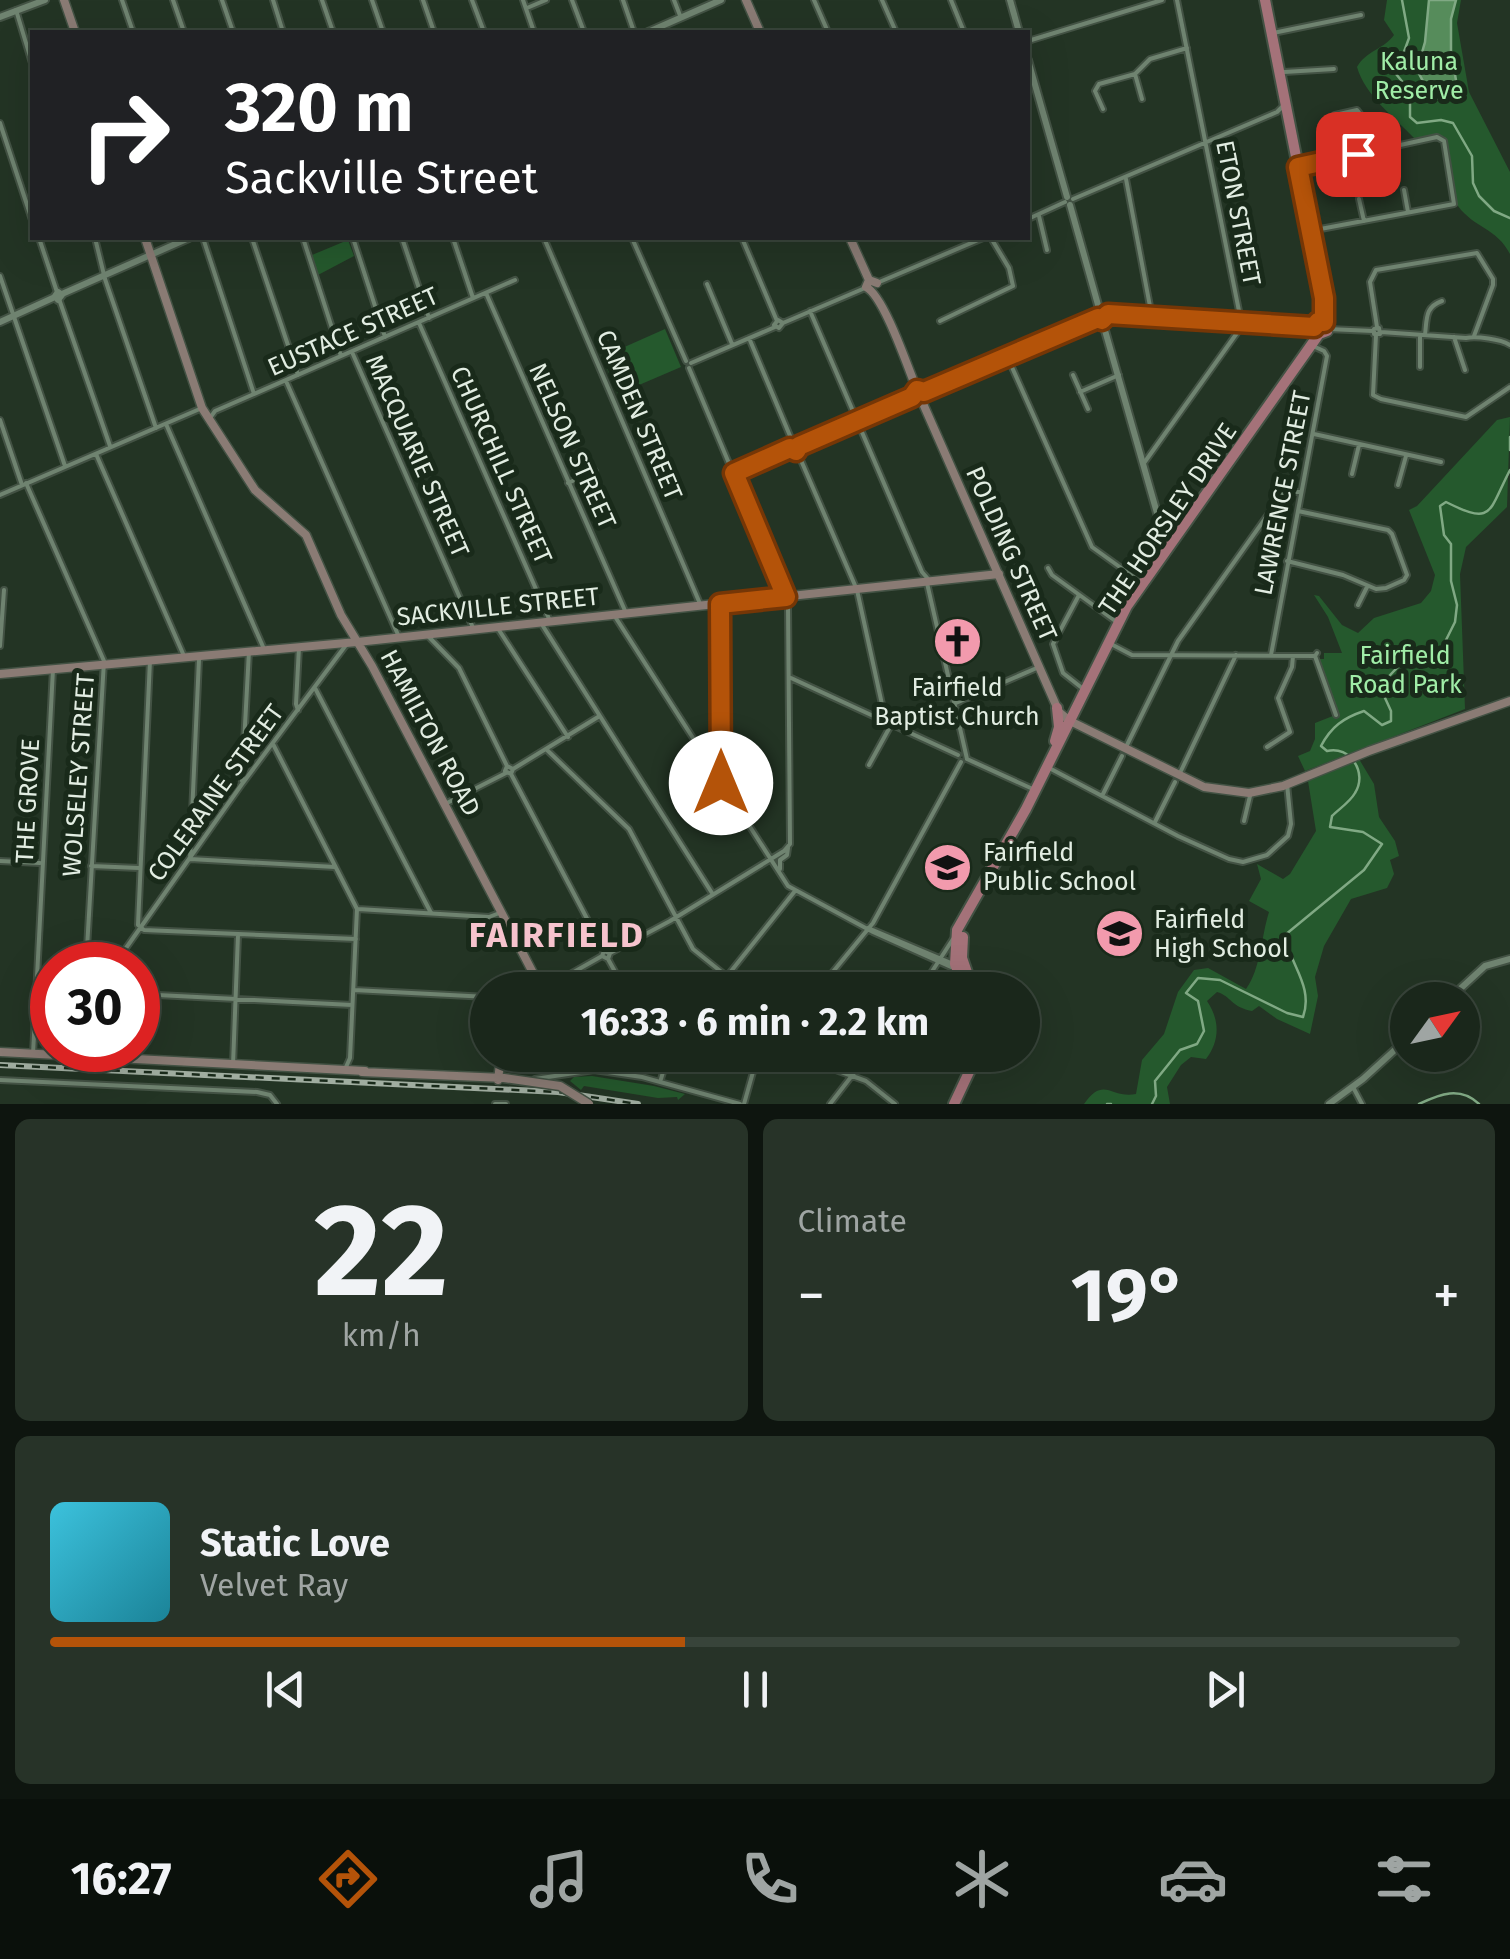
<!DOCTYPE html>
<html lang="en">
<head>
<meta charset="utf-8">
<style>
	:root { --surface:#1a271b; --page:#273328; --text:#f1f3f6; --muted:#9fa5a3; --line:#38443a; --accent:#b45309 }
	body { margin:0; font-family:"Fira Sans",sans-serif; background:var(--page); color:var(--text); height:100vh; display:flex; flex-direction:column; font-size:38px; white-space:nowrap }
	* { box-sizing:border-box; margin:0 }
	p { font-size:32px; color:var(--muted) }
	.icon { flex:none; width:55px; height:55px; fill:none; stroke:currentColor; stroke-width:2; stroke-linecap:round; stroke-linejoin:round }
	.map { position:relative; height:1104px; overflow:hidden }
	.details { display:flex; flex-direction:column; gap:15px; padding:15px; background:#0e150f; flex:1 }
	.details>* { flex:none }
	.top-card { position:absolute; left:30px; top:30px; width:1000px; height:210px; border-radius:0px; box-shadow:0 10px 40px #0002,0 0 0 2px var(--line); background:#202124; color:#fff; overflow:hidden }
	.needle { width:65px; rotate:57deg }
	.fabs { position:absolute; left:1390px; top:982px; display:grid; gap:20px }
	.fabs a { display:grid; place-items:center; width:90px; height:90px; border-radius:50%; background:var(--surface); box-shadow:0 10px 40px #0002,0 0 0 2px var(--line); font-size:50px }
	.speed { position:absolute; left:30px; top:942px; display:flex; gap:20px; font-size:50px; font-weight:700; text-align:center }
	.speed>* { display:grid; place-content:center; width:130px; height:130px; border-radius:50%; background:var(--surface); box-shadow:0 10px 40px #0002,0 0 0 2px var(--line); line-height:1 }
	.speed .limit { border:15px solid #d22; background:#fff; color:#111 }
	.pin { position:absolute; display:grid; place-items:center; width:85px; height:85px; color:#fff; margin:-42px; border-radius:20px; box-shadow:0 5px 15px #0006 }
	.me { position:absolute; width:110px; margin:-55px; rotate:0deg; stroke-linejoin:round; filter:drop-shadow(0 0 8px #0008) }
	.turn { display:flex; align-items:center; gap:35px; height:210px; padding:0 30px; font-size:45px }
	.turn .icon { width:130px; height:130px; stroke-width:2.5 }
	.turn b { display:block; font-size:70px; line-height:85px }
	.big { font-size:75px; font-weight:700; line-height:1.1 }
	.details .card { flex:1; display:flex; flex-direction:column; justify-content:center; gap:15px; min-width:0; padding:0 35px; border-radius:15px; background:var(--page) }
	.details .dial { align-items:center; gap:0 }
	.dial b { font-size:130px; line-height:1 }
	.song { display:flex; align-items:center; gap:30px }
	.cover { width:120px; height:120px; border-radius:15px; background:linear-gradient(135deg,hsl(190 70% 55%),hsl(190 70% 35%)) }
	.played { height:10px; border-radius:5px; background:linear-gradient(90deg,var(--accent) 45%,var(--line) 45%) }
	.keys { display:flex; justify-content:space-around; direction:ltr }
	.heat { display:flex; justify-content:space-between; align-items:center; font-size:55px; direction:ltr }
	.details .tiles { flex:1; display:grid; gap:15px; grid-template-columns:1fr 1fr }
	.card:last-child { grid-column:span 2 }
	.trip { position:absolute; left:470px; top:972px; width:570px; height:100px; border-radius:50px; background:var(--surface); box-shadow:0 10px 40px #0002,0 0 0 2px var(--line); font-weight:700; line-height:100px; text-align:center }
	.dock { display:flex; height:160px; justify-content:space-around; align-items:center; background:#0a100b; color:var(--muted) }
	.dock .icon { width:70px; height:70px }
	.dock .selected { color:var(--accent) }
	.dock b { font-size:45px; color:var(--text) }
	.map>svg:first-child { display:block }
	.green { fill:#25592d }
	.water { fill:#568c5b; stroke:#80a984; stroke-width:2.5 }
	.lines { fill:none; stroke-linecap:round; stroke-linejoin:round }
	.stream { stroke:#80a984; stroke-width:2.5 }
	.minor-casing { stroke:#435244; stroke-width:8 }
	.tertiary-casing { stroke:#435244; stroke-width:10 }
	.secondary-casing { stroke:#435244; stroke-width:11 }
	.primary-casing { stroke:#435244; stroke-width:14 }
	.minor { stroke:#6f8370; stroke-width:4 }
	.tertiary { stroke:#6f8370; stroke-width:6 }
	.secondary { stroke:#8a7b74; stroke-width:8 }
	.primary { stroke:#a47279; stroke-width:10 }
	.rail-casing { stroke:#a0ada0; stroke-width:6 }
	.rail { stroke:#192a1a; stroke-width:2.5; stroke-dasharray:8; stroke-linecap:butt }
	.secondary-bridge-casing { stroke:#435244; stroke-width:11; stroke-linecap:butt }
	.secondary-bridge { stroke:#8a7b74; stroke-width:8 }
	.route-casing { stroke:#753606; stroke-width:25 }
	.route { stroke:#b45309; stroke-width:18 }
	.labels { text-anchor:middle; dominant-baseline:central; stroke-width:10; stroke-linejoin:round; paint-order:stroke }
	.park-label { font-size:25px; fill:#a0eda7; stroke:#192a1a }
	.street-label { font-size:25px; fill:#e2ede2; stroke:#192a1a }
	.poi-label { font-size:25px; fill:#e2ede2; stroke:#192a1a; text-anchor:start }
	.district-label { font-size:35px; font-weight:bold; letter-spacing:2.5px; fill:#f6c3cd; stroke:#192a1a }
</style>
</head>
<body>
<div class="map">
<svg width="1510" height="1104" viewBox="0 0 1510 1104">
	<rect width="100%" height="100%" fill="#233424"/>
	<!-- green -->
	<path class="green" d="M1387 0H1461L1457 23 1469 92 1510 172V254C1497 228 1474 228 1458 206 1449 194 1447 153 1444 136L1414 138C1394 117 1365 95 1357 67 1366 51 1384 49 1394 35L1384 20Z
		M348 240 354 256 318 275 312 255Z
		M665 329 681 367 618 394 602 357Z
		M1510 417 1507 507 1466 547 1460 574 1465 709 1305 771 1298 756 1310 751 1315 739V723L1338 714 1319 659H1324V653H1342L1328 617 1314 595 1319 596 1342 625 1358 633 1374 618 1421 603 1431 591 1435 575 1409 510 1417 506 1497 420Z
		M1359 759 1374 784 1379 817 1395 841 1399 856 1390 860 1394 874 1387 888 1351 899 1324 946 1315 977 1318 996 1310 1034 1277 1019 1259 1006 1252 1011C1231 1007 1231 996 1217 992L1207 1001C1220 1020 1220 1041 1206 1059L1191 1057 1181 1065 1167 1087 1170 1104H1084C1104 1075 1111 1099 1136 1094L1142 1060 1164 1034 1178 992 1194 970 1208 968 1246 989C1261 968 1261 937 1269 912L1249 901 1261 879 1257 864 1283 879 1290 874 1316 831 1308 781Z
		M711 779 729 807 705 822 687 794Z
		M592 1076 654 1086 685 1094 678 1100 677 1097 658 1098 584 1086 581 1090 570 1081 574 1077Z"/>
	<!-- water -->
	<path class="water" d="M1429 0H1456L1451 19V51L1458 92 1442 101 1430 94 1417 70 1425 42Z"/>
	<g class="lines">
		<!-- stream -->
		<path class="stream" d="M1402 0 1409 38 1396 74 1410 91V117L1417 123 1441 120 1453 123 1472 156 1473 183 1479 196 1494 211 1510 218
			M1510 437V450
			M1107 1104H1111
			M1152 1104 1156 1096 1155 1081 1180 1050 1197 1044 1204 1031 1198 1001 1186 993 1198 978 1220 980 1287 1013 1303 1017C1314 986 1289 964 1285 935L1364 870 1382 844 1363 832 1330 827 1332 816C1339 809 1350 802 1355 793 1368 773 1350 745 1327 751L1321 746C1331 727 1343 718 1364 711L1382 725 1391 721V711L1380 687C1391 674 1399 663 1415 656L1428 664 1436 660 1455 622 1457 605 1451 581V544L1444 535 1440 506 1446 502C1494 526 1488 512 1510 470
			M1419 1104C1440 1094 1460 1086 1479 1104"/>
		<defs>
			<path id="minor" d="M122 0 133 32
				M173 0 184 32
				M222 0 233 32
				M273 0 283 32
				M322 0 333 32
				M372 0 383 32
				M423 0 434 32
				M472 0 484 32
				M523 0 534 32
				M572 0 584 32
				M623 0 634 32
				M674 0 681 18
				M814 0 828 32
				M882 0 896 32
				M951 0 964 32
				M527 8 546 0
				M16 10 32 63
				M1273 33 1361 15
				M1028 41 1162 0
				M1284 72 1334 69
				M1135 74 1142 99
				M1103 109 1095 91 1099 84 1135 74 1150 59 1187 48
				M1335 115 1357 110 1386 148
				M0 123 32 220
				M1299 167 1437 137 1444 141 1454 204 1315 230
				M1126 179 1152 317
				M1404 190 1408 212
				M1073 199 1277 112 1283 106
				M1359 199 1364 221
				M1039 216 1047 250
				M1028 219 1065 202
				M39 238 57 292
				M95 238 105 279 156 428
				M203 238 254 394
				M252 238 298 375
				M303 238 341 356
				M353 238 385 337
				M402 238 429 318
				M453 238 473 298
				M544 238 701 606
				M632 238 686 361
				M742 238 777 321
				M0 276 65 466
				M877 283 983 238
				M707 284 732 344
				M486 293 626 613
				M59 299 110 446
				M810 311 922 572 929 580
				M1105 314 1314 327
				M778 320 783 323 779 328 774 325Z
				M940 321 1013 286 1009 268 991 238
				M419 323 550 621
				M783 323 865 288
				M1377 327 1370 282 1376 270 1477 253 1493 279V285L1474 336
				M1379 328 1380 334H1374V329Z
				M1328 329 1373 331
				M1381 332 1466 338C1476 336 1501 339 1510 345
				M1376 335 1373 395 1381 399 1466 417 1510 387
				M1420 335V367
				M1425 335C1427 318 1425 307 1442 301
				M1454 337 1465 370
				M749 338 793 443
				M352 352 474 630
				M1007 356 1092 547 1142 583
				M691 363 775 327
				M1073 375 1088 409
				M286 381 399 637
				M924 392 1098 318
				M1080 392 1119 375
				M210 418 215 411 515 280
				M0 420 22 485
				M166 424 264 649
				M1314 434 1441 462
				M793 443 799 445 797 451 790 448Z
				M799 446 915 396
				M797 451 857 590 883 709 882 721
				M96 454 184 656
				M1144 463 1242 326 1177 0
				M735 472 790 448
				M1352 474 1359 445
				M26 483 104 661 86 965
				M568 483 595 471
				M1398 485 1406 456
				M0 495 202 408
				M1287 561 1343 575 1376 589 1386 588 1404 580 1407 575 1392 534 1388 530 1298 511
				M1048 568 1052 575 1118 623
				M927 583 967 759
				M1079 595 1053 644 1063 673 1082 688
				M721 605V780
				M1358 605 1367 587
				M614 615 788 886 873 932 951 967
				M541 623 712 893
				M497 627 568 737
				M428 636 459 668 507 766 513 769 511 774 505 771 507 766
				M1111 644 1132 655 1315 656 1317 653
				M0 646 4 590
				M1271 655 1327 356 1324 351 1313 346
				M1315 656 1336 715
				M150 660 138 925 144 930 356 939
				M791 678 958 755
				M315 688 431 913
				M956 703 1039 667
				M298 710 296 704 299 647
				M273 744 357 909 350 1058 346 1067
				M1267 747 1290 732 1278 698 1292 667 1293 656
				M1125 749 1178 641 1284 492H1301
				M547 750 629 829 693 949 724 974
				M967 759 1035 790
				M869 765 891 725
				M513 769 598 717
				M1051 769 1178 836 1229 859 1243 862 1267 855 1288 836 1291 824 1287 784
				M511 774 604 951 610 953 608 959 602 956 604 951
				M1179 775 1236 655
				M242 781 249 651
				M1102 796 1122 756
				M445 804 506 773
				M1244 821 1250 796
				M1155 822 1175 782
				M190 859 199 659
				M190 859 335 867
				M0 861 40 863
				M91 866 139 868
				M780 869V860L787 855 788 848
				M358 909 489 917 502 912
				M868 928 951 963
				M610 953 670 921 784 851 790 844 788 604 689 368
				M608 959 625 990
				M114 965 242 784 346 645
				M724 974 728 975V978H724Z
				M728 975 795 891
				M354 990 488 997
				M542 990 602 956
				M717 990 725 979
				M818 990 873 923 961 762
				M920 990 953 939
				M138 994 352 1005
				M33 1054 53 669
				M576 1055 581 1065
				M814 1055 833 1069 866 1081 895 1104
				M233 1065 238 935
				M535 1079 594 1070 642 1077 740 1104
				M661 1079 668 1055
				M0 1080 257 1092 270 1095 277 1104
				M1353 1087 1362 1104
				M495 1104H506
				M744 1104 753 1072 766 1055
				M830 1104 868 1055"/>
			<path id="tertiary" d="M1010 0 1019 32
				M0 17 45 0
				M648 32 721 0
				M1028 60 1067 197
				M1070 205 1100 312
				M58 292 62 295 58 300 55 296Z
				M62 294 189 238
				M1102 311 1105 316 1100 321 1097 317Z
				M1102 320 1167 548
				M0 322 55 297
				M1448 1000 1485 966 1510 959
				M1329 1104 1363 1079 1408 1038"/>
			<path id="secondary" d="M64 0 75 32
				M746 0 760 32
				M145 238 202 408 255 490 306 535 341 615 372 666 542 990
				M850 238 869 280
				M877 283 869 280 866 287C884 296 908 368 917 390L915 396 921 399 1059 712 1070 721 1204 787 1249 793 1283 786 1369 751 1510 701
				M0 674 357 642 999 574
				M0 1052 365 1071
				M362 1072 504 1078
				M498 1080 501 1055"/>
			<path id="primary" d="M1265 0 1324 298V321
				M1055 741 1059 727 1057 708
				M963 937 962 958 973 990
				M966 990 955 964 957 930 1026 809 1127 606 1319 334 1327 331 1324 321
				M954 1104 977 1055"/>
		</defs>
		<!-- minor casing -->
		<use href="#minor" class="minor-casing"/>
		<!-- tertiary casing -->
		<use href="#tertiary" class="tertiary-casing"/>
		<!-- secondary casing -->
		<use href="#secondary" class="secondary-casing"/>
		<!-- primary casing -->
		<use href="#primary" class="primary-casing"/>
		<!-- minor -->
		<use href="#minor" class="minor"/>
		<!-- tertiary -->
		<use href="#tertiary" class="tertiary"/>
		<!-- secondary -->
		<use href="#secondary" class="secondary"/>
		<!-- primary -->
		<use href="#primary" class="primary"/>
		<defs>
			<path id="rail" d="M0 1065 558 1092 638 1104"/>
		</defs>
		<!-- rail casing -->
		<use href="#rail" class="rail-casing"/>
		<!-- rail -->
		<use href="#rail" class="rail"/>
		<defs>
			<path id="secondary-bridge" d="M504 1078 560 1086 589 1104"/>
		</defs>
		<!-- secondary-bridge casing -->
		<use href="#secondary-bridge" class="secondary-bridge-casing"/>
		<!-- secondary-bridge -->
		<use href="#secondary-bridge" class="secondary-bridge"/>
	</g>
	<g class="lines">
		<defs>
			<path id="route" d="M721 783 720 604 786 597 734 473 790 448 796 451 799 446 912 397 917 390 924 392 1098 318 1102 320 1108 314 1314 327 1318 322H1324V298L1298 167 1358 154"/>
		</defs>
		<!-- route casing -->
		<use href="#route" class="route-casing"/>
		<!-- route -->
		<use href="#route" class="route"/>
	</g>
	<!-- icons -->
	<defs>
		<symbol id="church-disc" viewBox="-11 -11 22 22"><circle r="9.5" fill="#f29aad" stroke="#192a1a"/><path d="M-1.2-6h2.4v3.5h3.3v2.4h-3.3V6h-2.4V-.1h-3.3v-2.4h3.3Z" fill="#111"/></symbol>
		<symbol id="school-disc" viewBox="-11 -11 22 22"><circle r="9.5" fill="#f29aad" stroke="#192a1a"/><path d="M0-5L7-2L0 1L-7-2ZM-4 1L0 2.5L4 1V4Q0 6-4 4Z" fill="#111"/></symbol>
	</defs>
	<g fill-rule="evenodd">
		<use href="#church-disc" x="930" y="614" width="55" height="55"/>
		<use href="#school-disc" x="920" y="840" width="55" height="55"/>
		<use href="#school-disc" x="1092" y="906" width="55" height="55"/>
	</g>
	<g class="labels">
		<!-- park labels -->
		<g class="park-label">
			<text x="1419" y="62">Kaluna<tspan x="1419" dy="29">Reserve</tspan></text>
			<text x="1405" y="656">Fairfield<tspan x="1405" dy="29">Road Park</tspan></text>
		</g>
		<!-- street labels -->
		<g class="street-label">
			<text transform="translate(1238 213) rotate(79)">ETON STREET</text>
			<text transform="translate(353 332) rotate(-24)">EUSTACE STREET</text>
			<text transform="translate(639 415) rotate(67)">CAMDEN STREET</text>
			<text transform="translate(572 446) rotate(66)">NELSON STREET</text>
			<text transform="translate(417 456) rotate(66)">MACQUARIE STREET</text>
			<text transform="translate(501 465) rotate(66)">CHURCHILL STREET</text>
			<text transform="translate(1283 493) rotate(-79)">LAWRENCE STREET</text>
			<text transform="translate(1168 519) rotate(-56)">THE HORSLEY DRIVE</text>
			<text transform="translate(1011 554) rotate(66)">POLDING STREET</text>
			<text transform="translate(498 607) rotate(-6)">SACKVILLE STREET</text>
			<text transform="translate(430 733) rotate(62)">HAMILTON ROAD</text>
			<text transform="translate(79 775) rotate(-86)">WOLSELEY STREET</text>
			<text transform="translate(216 793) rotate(-54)">COLERAINE STREET</text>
			<text transform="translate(28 801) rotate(-87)">THE GROVE</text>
		</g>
		<!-- poi labels -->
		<g class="poi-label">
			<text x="957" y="688" text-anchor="middle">Fairfield<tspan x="957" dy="29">Baptist Church</tspan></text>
			<text x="983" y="853">Fairfield<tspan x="983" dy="29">Public School</tspan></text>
			<text x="1154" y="920">Fairfield<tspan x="1154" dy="29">High School</tspan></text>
		</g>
		<!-- district labels -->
		<g class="district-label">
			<text x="557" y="935">FAIRFIELD</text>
		</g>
	</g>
</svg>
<div class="fabs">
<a><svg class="needle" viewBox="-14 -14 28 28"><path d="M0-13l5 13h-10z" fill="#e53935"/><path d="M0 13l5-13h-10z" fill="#9fa5a3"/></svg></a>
</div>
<div class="speed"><div class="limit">30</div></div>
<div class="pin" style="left:1358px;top:154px;background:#d93025"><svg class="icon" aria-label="arrive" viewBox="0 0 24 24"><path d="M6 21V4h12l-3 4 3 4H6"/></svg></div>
<svg class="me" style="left:721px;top:783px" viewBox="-20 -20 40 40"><circle r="19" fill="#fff"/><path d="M0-13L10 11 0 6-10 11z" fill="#b45309"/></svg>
<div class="trip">16:33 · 6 min · 2.2 km</div>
<div class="top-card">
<div class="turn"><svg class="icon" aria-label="right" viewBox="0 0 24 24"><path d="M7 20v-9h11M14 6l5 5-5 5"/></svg><div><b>320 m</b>Sackville Street</div></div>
</div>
</div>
<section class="details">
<div class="tiles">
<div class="card dial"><b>22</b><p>km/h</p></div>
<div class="card"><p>Climate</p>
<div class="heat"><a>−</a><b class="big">19°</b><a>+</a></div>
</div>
<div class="card">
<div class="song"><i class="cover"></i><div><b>Static Love</b><p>Velvet Ray</p></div></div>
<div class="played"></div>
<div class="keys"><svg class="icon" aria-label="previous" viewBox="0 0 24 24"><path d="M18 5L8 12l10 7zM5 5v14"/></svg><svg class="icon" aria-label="pause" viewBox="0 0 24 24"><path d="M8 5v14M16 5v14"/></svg><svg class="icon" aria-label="next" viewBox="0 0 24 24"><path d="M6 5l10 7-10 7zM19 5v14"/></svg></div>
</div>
</div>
</section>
<nav class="dock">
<b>16:27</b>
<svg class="icon selected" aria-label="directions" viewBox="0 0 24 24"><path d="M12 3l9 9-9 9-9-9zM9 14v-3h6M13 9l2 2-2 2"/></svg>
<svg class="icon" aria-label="music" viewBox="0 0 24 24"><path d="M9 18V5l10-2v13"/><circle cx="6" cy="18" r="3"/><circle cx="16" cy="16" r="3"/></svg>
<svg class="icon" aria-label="phone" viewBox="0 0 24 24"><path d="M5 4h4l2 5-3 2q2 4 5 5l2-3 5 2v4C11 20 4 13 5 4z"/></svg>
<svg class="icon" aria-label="climate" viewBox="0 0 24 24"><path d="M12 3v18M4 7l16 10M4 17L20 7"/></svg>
<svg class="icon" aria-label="car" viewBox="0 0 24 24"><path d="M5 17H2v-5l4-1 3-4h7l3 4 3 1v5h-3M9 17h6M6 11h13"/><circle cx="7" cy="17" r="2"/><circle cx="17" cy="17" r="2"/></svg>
<svg class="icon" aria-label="filters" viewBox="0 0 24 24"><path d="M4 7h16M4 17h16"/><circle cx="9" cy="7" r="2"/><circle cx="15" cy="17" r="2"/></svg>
</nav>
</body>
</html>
